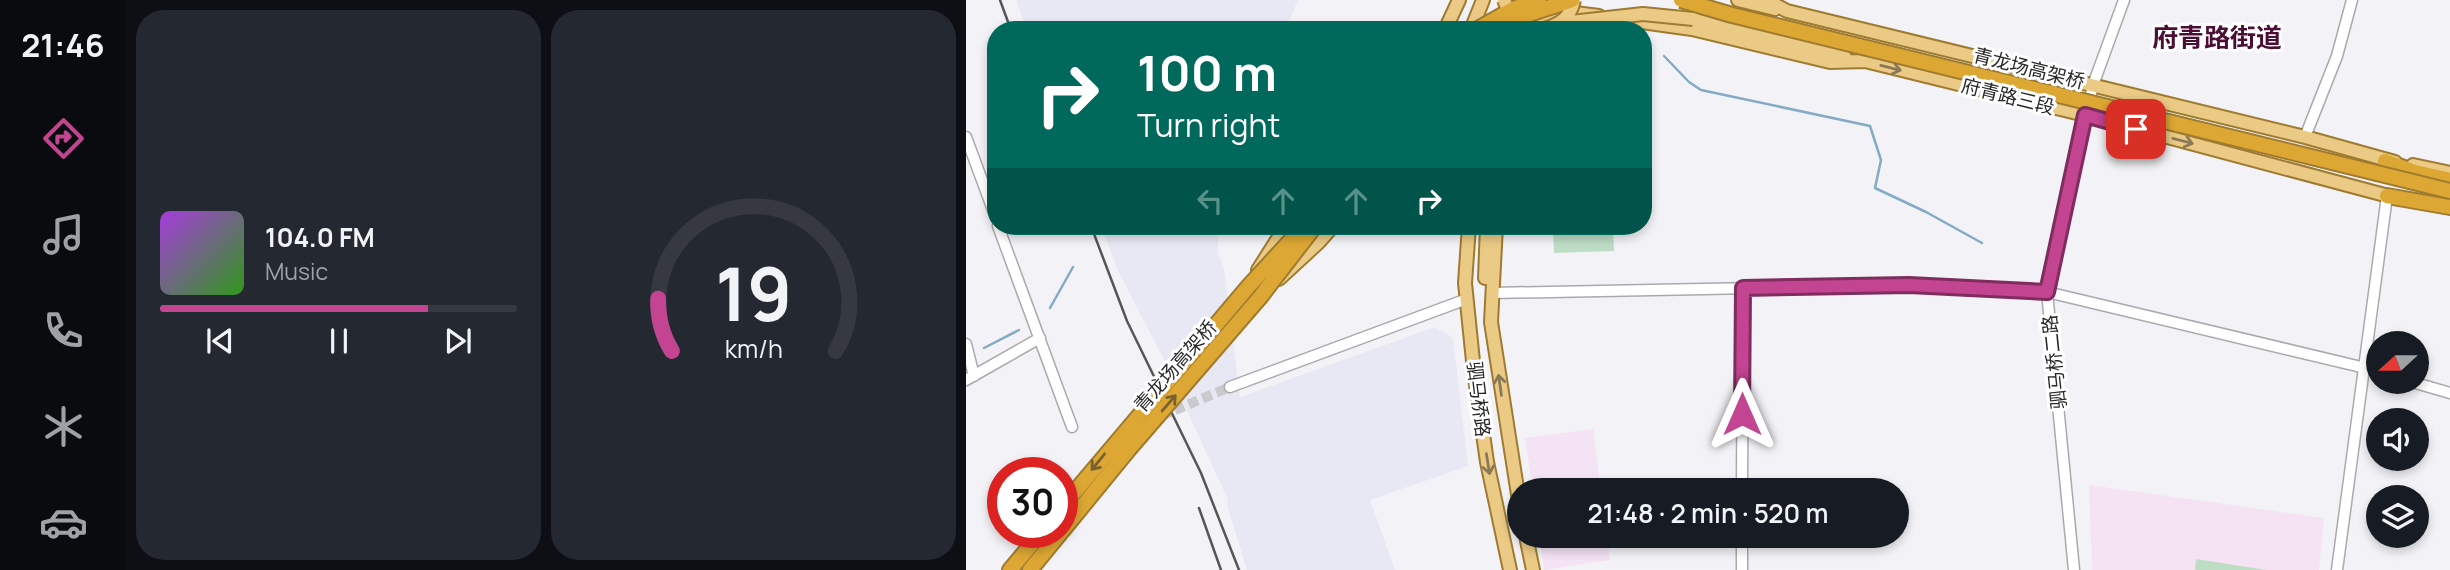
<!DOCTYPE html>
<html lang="en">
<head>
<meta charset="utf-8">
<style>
	:root { --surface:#171b24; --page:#242831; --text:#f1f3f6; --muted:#9ea1a6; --line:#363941; --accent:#c34490 }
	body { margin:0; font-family:Manrope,"Noto Sans SC",sans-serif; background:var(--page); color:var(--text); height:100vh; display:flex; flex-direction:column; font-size:26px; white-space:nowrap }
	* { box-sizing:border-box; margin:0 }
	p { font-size:23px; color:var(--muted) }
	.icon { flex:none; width:38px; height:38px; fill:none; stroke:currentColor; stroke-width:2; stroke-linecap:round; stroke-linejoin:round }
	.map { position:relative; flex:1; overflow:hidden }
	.drawer { display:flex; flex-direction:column; gap:10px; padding:10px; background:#0d0f14; width:840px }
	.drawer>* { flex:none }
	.hud { position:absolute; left:21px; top:21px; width:665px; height:214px; border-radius:28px; box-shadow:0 4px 10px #0003; background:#00695c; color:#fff; overflow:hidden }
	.needle { width:46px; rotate:249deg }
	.fabs { position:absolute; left:1400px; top:331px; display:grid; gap:14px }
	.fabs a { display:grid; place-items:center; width:63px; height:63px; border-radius:50%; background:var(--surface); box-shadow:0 4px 10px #0003; font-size:35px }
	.speed { position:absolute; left:21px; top:457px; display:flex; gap:14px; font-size:35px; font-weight:700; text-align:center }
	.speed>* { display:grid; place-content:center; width:91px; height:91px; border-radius:50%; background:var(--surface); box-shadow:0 4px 10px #0003; line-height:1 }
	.speed .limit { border:10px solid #d22; background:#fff; color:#111 }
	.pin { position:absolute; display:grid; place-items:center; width:60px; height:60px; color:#fff; margin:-30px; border-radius:14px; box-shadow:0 4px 10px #0006 }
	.me { position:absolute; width:77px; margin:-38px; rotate:0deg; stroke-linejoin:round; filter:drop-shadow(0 0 5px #0008) }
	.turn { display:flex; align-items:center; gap:24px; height:147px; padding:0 35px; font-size:32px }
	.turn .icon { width:91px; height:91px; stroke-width:2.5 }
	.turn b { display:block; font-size:49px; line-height:60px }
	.lanes { display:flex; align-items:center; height:66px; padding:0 35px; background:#0003; justify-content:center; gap:35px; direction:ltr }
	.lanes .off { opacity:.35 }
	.drawer .widget { flex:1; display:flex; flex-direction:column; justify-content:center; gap:10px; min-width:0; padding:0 24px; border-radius:28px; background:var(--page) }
	.drawer .dial { align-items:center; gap:0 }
	.dial svg { height:182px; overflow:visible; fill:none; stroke:var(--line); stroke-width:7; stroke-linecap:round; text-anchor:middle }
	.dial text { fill:var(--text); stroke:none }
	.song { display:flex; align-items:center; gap:21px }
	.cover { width:84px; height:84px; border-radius:10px; background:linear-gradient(135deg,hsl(280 70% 55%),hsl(110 70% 35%)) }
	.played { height:7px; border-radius:4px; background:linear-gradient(90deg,var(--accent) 75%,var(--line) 75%) }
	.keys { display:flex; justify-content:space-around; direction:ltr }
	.drawer .tiles { flex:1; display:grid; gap:10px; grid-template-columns:repeat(2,1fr) }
	.trip { position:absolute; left:541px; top:478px; width:402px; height:70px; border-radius:35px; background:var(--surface); box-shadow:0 4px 10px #0003; font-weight:600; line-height:70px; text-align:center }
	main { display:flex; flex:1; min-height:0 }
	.menu { display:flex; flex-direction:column; width:126px; justify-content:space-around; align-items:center; background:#090b0e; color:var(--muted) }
	.menu .icon { width:49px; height:49px }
	.menu .selected { color:var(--accent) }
	.menu b { font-size:32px; color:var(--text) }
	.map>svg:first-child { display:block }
	.built { fill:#e8e8f4 }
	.education { fill:#f5e2f3 }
	.medical { fill:#f4e3f4 }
	.green { fill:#beddc5 }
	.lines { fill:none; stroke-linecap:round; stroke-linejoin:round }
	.stream { stroke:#84abc5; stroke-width:2.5 }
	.minor-tunnel { stroke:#cacace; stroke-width:10; stroke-dasharray:10 5; stroke-linecap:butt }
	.minor-casing { stroke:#aaaaae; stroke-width:13 }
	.major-casing { stroke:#9e7b30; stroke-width:16 }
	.highway-casing { stroke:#9e7b30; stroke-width:18 }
	.minor { stroke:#fff; stroke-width:10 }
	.major { stroke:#ebca85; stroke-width:12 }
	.highway { stroke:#dda734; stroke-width:14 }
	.rail { stroke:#565657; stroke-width:2.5 }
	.major-bridge-casing { stroke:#9e7b30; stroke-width:16; stroke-linecap:butt }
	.highway-bridge-casing { stroke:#9e7b30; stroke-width:18; stroke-linecap:butt }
	.major-bridge { stroke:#ebca85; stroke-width:12 }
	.highway-bridge { stroke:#dda734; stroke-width:14 }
	.oneway { stroke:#8a7957 }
	.oneway2 { stroke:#79612e }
	.route-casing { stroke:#7f2c5e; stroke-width:18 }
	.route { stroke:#c34490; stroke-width:12 }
	.labels { text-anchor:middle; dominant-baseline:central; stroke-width:6; stroke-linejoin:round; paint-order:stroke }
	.street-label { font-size:19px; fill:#282829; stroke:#fff }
	.district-label { font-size:26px; font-weight:bold; fill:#4b0e34; stroke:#fff }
</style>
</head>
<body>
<main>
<nav class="menu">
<b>21:46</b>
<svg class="icon selected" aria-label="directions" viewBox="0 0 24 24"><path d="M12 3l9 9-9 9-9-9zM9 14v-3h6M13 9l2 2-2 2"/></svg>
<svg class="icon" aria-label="music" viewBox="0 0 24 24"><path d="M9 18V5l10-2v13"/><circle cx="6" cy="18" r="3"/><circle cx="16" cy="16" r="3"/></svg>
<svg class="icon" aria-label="phone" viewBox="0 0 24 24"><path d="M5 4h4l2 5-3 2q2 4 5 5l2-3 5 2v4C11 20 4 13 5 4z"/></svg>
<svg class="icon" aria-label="climate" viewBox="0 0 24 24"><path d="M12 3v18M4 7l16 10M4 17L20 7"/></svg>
<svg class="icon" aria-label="car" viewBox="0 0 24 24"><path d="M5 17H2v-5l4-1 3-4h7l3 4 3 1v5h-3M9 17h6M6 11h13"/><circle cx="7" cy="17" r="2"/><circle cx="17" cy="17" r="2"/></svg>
</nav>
<section class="drawer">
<div class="tiles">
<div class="widget">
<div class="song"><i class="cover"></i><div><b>104.0 FM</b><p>Music</p></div></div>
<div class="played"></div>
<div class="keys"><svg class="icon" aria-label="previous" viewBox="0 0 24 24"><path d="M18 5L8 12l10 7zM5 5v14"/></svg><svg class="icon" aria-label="pause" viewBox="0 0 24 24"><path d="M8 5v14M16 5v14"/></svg><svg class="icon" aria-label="next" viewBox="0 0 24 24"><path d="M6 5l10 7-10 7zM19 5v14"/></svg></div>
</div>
<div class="widget dial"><svg viewBox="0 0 100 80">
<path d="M14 69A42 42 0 1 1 86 69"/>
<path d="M14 69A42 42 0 0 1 8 46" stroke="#c34490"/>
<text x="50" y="56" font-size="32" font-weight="700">19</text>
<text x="50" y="72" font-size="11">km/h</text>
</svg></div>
</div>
</section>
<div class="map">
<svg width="1484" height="570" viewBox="0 0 1484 570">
	<rect width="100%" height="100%" fill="#f3f3f7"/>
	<!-- built -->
	<path class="built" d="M50 0H332L319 30H61Z
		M135 226H252V253L258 269 274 397 469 327 487 338 502 466 404 500 429 570H281L261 505 262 500 195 354 152 271Z"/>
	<!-- education -->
	<path class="education" d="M1123 485 1358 518 1353 570H1126Z"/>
	<!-- medical -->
	<path class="medical" d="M627 429 635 490H567L559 438Z
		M573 536H641L644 560 578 570Z"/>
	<!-- green -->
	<path class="green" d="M587 226H647L648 251 588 253Z
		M1230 559 1300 570H1229Z"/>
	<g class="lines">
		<!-- stream -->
		<path class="stream" d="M698 56 723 82 735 90 904 126 915 160 909 188 960 212 1016 243
			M84 308 107 267
			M18 348 53 330"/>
		<!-- minor-tunnel -->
		<path class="minor-tunnel" d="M195 416 264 387"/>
		<defs>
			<path id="minor" d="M0 137 30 218
				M1339 137 1371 56 1386 0
				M32 226 106 427
				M526 293 943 285 1081 292 1412 371
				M0 344 8 376
				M0 380 74 338
				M1446 382 1484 393
				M264 387 501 299
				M776 490 777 288
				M776 570V536
				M1108 570 1081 292 1127 85 1158 0
				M1371 570 1421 196"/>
			<path id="major" d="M772 0 809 9
				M800 0 821 11 1339 137 1429 162
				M560 11C573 22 590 22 595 4
				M593 11 633 16
				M654 19 726 29 864 62 899 61 1119 115 1430 198
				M727 19 879 57
				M479 30 493 0
				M505 30 517 0
				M1447 165 1484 173
				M503 226 499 283 508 371 521 462 544 570
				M530 226 525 322 553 501
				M292 270 320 226
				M519 278 521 226
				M313 279 353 242 367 226
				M560 536 567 570"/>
			<path id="highway" d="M1419 161 1449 172 1484 180
				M1421 196 1484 207
				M44 570 76 532
				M64 570 95 532"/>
		</defs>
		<!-- minor casing -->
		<use href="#minor" class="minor-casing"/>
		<!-- major casing -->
		<use href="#major" class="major-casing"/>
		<!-- highway casing -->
		<use href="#highway" class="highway-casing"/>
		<!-- minor -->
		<use href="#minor" class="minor"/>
		<!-- major -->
		<use href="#major" class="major"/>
		<!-- highway -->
		<use href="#highway" class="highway"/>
		<!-- rail -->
		<path class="rail" d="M34 0 45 30
			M125 226 161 321 235 473 273 570
			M233 508 255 570"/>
		<defs>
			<path id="major-bridge" d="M538 0C543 13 551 28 566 30
				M596 23 677 14 727 19
				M575 30C593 25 604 19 608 0"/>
			<path id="highway-bridge" d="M715 0 766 15 1484 191
				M510 30 547 9 573 0
				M528 30 560 15 606 0
				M96 507 282 287 337 227
				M96 531 163 449 295 296 349 226"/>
		</defs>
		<!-- major-bridge casing -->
		<use href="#major-bridge" class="major-bridge-casing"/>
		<!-- highway-bridge casing -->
		<use href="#highway-bridge" class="highway-bridge-casing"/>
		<!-- major-bridge -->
		<use href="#major-bridge" class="major-bridge"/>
		<!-- highway-bridge -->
		<use href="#highway-bridge" class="highway-bridge"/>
	</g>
	<!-- one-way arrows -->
	<defs><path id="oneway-shaft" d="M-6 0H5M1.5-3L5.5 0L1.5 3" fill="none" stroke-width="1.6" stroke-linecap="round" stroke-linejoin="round" transform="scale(1.75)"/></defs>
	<g class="oneway">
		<use href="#oneway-shaft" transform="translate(925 68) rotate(14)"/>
		<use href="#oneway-shaft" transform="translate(1217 141) rotate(15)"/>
		<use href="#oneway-shaft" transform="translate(534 385) rotate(-98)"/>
		<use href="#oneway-shaft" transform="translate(522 464) rotate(81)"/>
	</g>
	<g class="oneway2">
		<use href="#oneway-shaft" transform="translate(203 403) rotate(-49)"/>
		<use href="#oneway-shaft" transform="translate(132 462) rotate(129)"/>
	</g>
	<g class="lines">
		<defs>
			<path id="route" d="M776 414 777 288 943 285 1081 292 1119 115 1170 129"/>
		</defs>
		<!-- route casing -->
		<use href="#route" class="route-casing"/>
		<!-- route -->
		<use href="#route" class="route"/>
	</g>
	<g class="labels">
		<!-- street labels -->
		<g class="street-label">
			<text transform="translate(1063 68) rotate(14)">青龙场高架桥</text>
			<text transform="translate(1042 96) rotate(14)">府青路三段</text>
			<text transform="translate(1088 362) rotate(-96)">驷马桥二路</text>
			<text transform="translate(209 366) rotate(-49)">青龙场高架桥</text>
			<text transform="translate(513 399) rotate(83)">驷马桥路</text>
		</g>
		<!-- district labels -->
		<g class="district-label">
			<text x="1251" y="37">府青路街道</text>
		</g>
	</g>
</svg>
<div class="fabs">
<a><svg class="needle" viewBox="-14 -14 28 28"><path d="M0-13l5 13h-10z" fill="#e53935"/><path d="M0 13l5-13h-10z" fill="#9ea1a6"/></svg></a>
<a><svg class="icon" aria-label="sound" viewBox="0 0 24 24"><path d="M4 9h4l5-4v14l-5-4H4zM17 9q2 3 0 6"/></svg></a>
<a><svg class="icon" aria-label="layers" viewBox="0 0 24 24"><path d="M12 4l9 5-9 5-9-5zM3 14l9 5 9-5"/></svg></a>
</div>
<div class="speed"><div class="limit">30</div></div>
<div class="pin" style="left:1170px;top:129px;background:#d93025"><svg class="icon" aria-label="arrive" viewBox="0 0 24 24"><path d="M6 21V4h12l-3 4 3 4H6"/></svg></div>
<svg class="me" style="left:776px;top:414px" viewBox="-20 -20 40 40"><path d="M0-17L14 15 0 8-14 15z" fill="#c34490" stroke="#fff" stroke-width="4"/></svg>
<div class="trip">21:48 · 2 min · 520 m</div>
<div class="hud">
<div class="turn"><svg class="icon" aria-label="right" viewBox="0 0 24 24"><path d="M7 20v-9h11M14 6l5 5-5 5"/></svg><div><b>100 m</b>Turn right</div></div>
<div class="lanes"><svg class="icon off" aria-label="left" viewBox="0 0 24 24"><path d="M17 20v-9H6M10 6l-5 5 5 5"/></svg><svg class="icon off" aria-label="ahead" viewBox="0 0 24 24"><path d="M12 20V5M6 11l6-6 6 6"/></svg><svg class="icon off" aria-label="ahead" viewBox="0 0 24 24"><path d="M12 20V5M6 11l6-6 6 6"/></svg><svg class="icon" aria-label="right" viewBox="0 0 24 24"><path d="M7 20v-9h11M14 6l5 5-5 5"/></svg></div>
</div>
</div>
</main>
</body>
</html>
